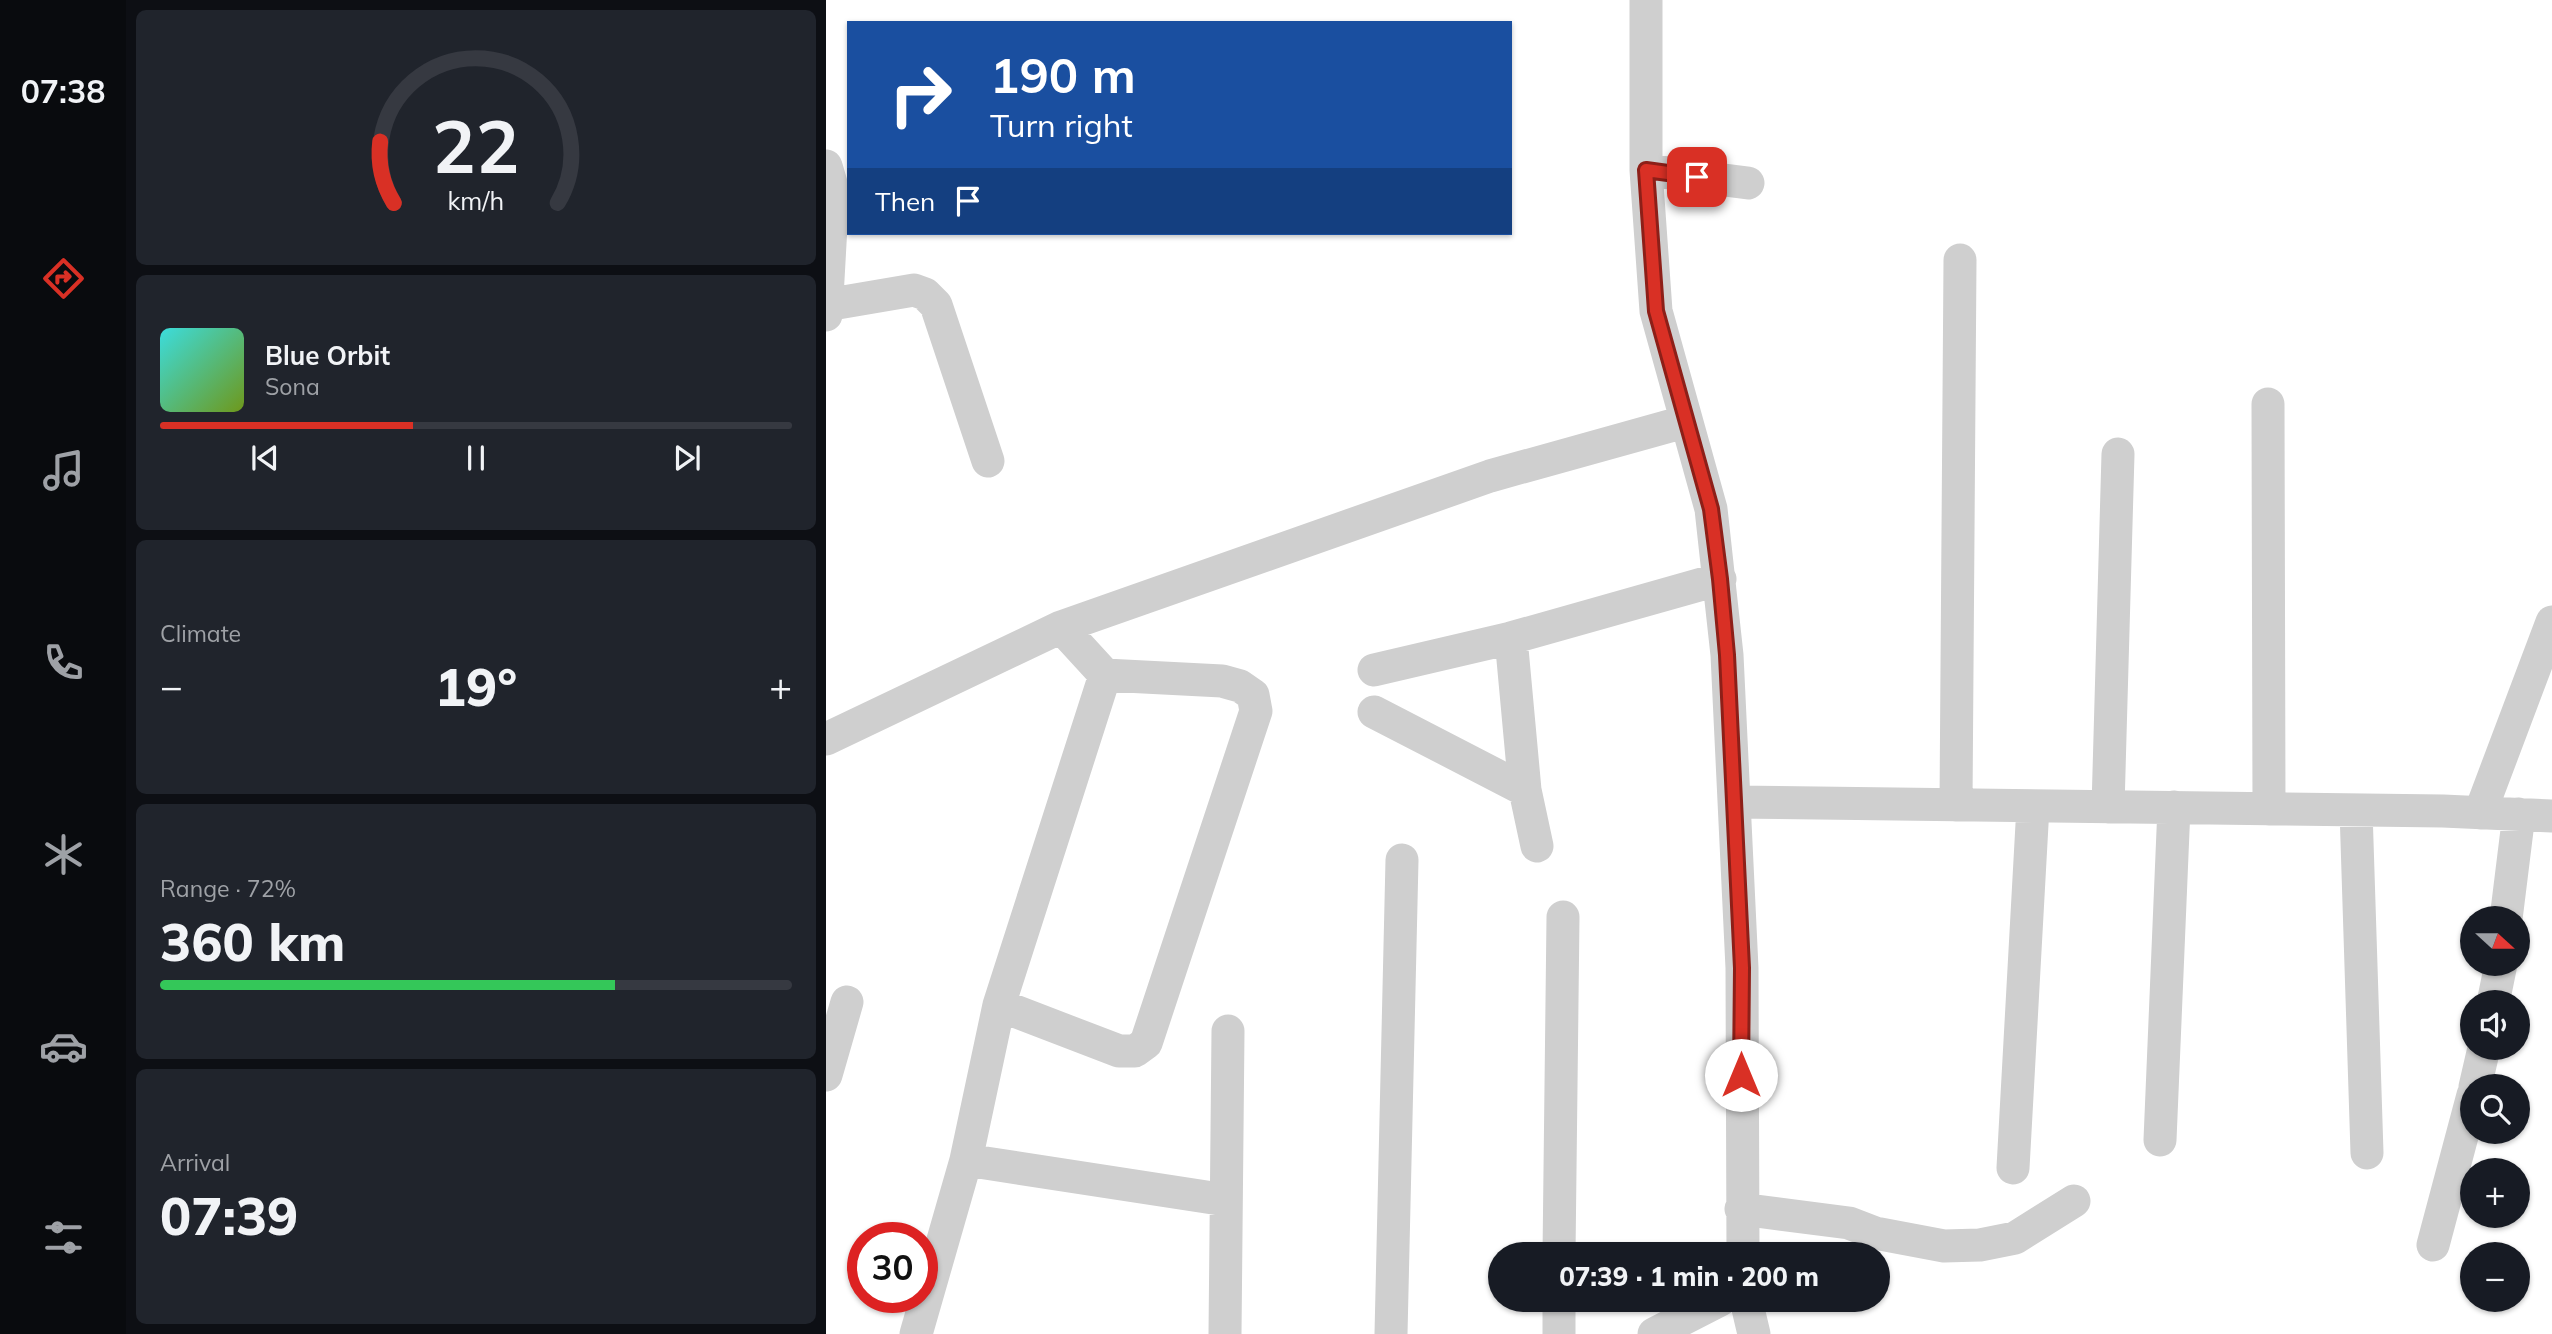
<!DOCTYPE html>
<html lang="en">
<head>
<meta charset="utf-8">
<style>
	:root { --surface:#171b24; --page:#20242c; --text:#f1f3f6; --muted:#9ea1a6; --line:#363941; --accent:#d93025 }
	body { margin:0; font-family:Mulish,sans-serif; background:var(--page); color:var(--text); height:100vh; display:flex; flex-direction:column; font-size:26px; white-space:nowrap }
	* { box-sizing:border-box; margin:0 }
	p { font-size:23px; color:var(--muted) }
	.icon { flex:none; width:38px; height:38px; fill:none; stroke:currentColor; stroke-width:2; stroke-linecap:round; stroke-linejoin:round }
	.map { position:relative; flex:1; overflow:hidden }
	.drawer { display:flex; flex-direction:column; gap:10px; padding:10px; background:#0d0f14; width:700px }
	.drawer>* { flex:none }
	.banner { position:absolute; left:21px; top:21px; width:665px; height:214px; border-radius:0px; box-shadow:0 2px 5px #0004; background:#1a4fa0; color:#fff; overflow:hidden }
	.needle { width:46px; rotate:111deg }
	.fabs { position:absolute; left:1634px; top:906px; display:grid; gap:14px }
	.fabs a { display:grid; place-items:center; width:70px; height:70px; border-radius:50%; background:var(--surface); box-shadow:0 2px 5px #0004; font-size:35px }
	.speed { position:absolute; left:21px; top:1222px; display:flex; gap:14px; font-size:35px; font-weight:700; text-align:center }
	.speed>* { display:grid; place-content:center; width:91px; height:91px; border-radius:50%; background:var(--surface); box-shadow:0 2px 5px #0004; line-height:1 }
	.speed .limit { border:10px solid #d22; background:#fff; color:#111 }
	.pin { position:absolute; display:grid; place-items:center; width:60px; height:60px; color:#fff; margin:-30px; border-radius:14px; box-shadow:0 4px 10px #0006 }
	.me { position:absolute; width:77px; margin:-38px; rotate:0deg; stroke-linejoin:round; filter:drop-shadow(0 0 5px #0008) }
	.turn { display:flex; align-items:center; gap:24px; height:147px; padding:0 28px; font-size:32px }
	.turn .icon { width:91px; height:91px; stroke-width:2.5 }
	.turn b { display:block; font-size:49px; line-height:60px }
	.then { display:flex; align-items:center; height:66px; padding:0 28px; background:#0003; gap:14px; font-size:26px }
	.big { font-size:52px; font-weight:800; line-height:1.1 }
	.drawer .tile { flex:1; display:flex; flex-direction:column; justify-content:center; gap:10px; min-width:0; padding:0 24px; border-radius:10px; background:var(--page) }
	.drawer .dial { align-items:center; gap:0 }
	.dial svg { height:182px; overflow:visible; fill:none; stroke:var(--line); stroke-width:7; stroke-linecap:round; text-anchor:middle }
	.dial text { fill:var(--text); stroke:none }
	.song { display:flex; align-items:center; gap:21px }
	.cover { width:84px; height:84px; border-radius:10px; background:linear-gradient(135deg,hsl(180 70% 55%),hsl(80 70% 35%)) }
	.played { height:7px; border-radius:4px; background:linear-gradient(90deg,var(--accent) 40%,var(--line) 40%) }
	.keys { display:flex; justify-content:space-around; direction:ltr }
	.heat { display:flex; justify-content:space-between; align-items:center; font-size:38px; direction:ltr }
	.charge { height:10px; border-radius:5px; background:linear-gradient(90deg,#34c759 72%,var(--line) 0) }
	.trip { position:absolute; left:662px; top:1242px; width:402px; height:70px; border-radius:35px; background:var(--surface); box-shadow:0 2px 5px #0004; font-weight:800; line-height:70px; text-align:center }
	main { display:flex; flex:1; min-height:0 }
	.tab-bar { display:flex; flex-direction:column; width:126px; justify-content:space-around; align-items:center; background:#090b0e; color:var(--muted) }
	.tab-bar .icon { width:49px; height:49px }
	.tab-bar .active { color:var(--accent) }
	.tab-bar b { font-size:32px; color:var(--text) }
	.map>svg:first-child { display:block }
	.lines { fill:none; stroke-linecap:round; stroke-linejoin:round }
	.street { stroke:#cfcfcf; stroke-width:33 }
	.route-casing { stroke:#8d1f18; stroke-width:18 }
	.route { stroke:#d93025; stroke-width:12 }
</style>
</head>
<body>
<main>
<nav class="tab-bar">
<b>07:38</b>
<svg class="icon active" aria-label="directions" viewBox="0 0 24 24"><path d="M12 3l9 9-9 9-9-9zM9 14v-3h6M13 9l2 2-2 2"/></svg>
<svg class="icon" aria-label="music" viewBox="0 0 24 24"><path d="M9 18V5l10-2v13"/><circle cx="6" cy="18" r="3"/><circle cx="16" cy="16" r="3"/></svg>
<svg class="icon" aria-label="phone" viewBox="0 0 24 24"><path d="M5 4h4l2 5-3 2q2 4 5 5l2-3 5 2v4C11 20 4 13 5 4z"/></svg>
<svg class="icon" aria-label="climate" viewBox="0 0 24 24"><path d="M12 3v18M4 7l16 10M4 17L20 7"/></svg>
<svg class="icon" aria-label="car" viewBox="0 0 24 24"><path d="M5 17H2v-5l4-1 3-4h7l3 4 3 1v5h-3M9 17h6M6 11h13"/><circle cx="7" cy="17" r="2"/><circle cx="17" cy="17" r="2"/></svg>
<svg class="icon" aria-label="filters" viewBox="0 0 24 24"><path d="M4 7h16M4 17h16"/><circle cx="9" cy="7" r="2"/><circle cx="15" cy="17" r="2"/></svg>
</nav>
<section class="drawer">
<div class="tile dial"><svg viewBox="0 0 100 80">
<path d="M14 69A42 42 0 1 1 86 69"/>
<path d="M14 69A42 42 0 0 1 8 42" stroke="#d93025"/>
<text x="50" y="56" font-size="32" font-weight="700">22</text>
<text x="50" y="72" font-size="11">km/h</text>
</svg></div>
<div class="tile">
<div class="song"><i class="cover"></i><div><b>Blue Orbit</b><p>Sona</p></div></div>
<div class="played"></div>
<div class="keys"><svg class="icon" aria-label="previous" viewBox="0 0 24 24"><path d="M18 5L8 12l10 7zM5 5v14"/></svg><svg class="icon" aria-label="pause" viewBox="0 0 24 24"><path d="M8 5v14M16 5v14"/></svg><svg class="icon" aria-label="next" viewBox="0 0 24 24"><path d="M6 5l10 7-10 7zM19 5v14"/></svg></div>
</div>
<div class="tile"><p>Climate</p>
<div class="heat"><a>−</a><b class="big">19°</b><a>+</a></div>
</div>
<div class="tile"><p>Range · 72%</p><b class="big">360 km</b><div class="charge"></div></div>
<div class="tile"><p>Arrival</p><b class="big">07:39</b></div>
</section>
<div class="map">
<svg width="1726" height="1334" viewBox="0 0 1726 1334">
	<rect width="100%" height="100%" fill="#fff"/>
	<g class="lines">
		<!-- street -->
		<path class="street" d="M820 0V170L830 311 885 509 901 655 916 968 917 1255
			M0 166 7 190 0 315
			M820 170 922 183
			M0 305 88 290 99 294 110 305 162 461
			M1442 404 1443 809
			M685 638 699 790 711 846
			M548 670 685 638 894 579
			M548 712 699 790
			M0 739 235 627 664 476 858 422
			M908 802 1617 811 1726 816
			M1130 805 1134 260
			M1282 807 1292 454
			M1530 810 1541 1153
			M1654 813 1726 622
			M1680 919 1693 814
			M1667 1003 1675 964
			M173 1005 293 1051H309L320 1043 430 711 427 695 414 686 396 681 279 675
			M0 1075 21 1002
			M1649 1087 1658 1048
			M1334 1140 1348 807
			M140 1160 400 1200
			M1187 1168 1207 806
			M915 1209 1023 1223 1049 1233 1118 1246 1154 1245 1189 1238 1248 1201
			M1607 1245 1647 1095
			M733 1255 737 917
			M733 1300V1334
			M920 1300 928 1334
			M90 1334 140 1160 173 1005 279 675 235 627
			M399 1334 402 1031
			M565 1334 576 860
			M828 1334 894 1300"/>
	</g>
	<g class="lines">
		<defs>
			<path id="route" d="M871 177 820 170 830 311 885 509 894 579 901 655 916 968 915 1075"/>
		</defs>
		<!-- route casing -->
		<use href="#route" class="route-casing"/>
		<!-- route -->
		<use href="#route" class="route"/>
	</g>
</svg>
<div class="fabs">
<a><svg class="needle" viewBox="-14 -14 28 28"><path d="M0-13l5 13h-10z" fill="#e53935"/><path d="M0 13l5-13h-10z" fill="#9ea1a6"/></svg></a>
<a><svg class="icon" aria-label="sound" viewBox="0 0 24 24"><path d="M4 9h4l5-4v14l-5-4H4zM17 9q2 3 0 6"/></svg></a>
<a><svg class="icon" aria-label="search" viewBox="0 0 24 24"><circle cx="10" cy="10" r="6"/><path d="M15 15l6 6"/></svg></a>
<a>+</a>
<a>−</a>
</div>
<div class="speed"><div class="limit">30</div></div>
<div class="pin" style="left:871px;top:177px;background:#d93025"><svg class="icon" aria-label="arrive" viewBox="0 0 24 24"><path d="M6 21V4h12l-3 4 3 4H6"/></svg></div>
<svg class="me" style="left:915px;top:1075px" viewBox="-20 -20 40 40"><circle r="19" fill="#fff"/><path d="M0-13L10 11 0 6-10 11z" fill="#d93025"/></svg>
<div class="trip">07:39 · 1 min · 200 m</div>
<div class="banner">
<div class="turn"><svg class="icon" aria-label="right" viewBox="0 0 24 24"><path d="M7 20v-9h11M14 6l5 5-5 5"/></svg><div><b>190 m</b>Turn right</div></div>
<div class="then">Then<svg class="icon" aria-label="arrive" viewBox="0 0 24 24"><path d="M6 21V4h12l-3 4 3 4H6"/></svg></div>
</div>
</div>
</main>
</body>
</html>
